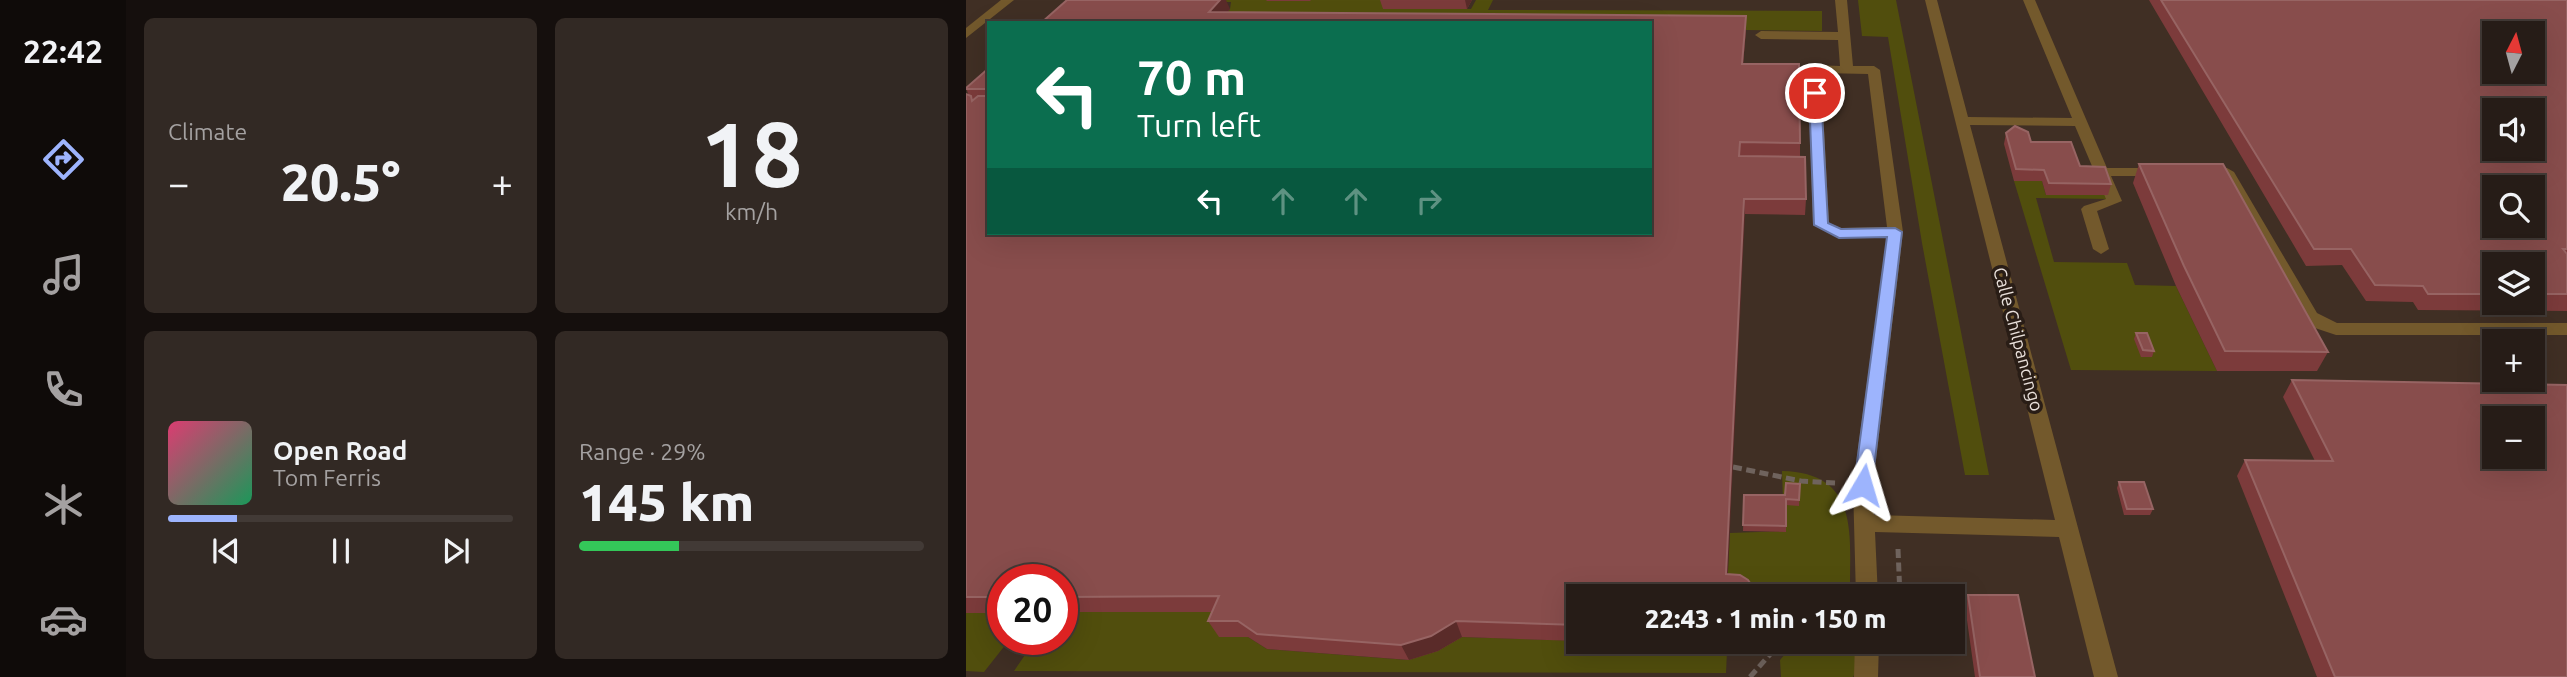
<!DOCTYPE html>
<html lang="en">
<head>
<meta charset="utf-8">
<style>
	:root { --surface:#261c17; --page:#322924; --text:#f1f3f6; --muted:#a4a1a1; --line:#423a36; --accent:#9db4fd }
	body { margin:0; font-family:Ubuntu,sans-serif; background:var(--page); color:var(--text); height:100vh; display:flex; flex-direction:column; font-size:26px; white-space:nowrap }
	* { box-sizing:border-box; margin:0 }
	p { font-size:23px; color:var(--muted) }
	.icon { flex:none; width:38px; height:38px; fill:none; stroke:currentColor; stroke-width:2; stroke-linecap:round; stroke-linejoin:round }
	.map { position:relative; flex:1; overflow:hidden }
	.details { display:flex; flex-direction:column; gap:18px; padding:18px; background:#150f0d; width:840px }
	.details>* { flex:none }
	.hud { position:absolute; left:21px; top:21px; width:665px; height:214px; border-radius:0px; box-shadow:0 7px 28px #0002,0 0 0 2px var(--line); background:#0b6e4f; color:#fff; overflow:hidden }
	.needle { width:46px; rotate:6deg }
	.controls { position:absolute; left:1516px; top:21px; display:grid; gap:14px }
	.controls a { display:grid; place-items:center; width:63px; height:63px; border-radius:0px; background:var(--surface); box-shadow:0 7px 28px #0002,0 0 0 2px var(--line); font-size:35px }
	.speed { position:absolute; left:21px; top:564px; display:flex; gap:14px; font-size:35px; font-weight:700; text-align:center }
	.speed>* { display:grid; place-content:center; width:91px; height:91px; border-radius:50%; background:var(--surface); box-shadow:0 7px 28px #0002,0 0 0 2px var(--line); line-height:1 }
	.speed .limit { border:10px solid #d22; background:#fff; color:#111 }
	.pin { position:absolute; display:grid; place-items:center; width:60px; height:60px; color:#fff; margin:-30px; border:4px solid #fff; border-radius:50%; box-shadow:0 2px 7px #0007 }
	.me { position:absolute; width:77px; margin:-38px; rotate:7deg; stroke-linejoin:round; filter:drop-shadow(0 0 5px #0008) }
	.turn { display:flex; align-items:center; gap:24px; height:147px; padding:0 35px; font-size:32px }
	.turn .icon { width:91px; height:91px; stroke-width:2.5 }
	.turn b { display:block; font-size:49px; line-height:60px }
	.lanes { display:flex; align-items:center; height:66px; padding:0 35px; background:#0003; justify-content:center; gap:35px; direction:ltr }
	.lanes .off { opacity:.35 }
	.big { font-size:52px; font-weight:800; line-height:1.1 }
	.details .widget { flex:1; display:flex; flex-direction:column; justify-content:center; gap:10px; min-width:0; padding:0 24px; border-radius:10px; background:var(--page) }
	.details .dial { align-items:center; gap:0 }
	.dial b { font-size:91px; line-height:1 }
	.song { display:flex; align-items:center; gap:21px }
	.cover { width:84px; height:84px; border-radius:10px; background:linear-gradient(135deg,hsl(340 70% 55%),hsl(150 70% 35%)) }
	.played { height:7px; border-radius:4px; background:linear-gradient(90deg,var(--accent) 20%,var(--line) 20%) }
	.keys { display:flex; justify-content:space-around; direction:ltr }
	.heat { display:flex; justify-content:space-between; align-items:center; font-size:38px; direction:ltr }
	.charge { height:10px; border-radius:5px; background:linear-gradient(90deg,#34c759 29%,var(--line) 0) }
	.details .tiles { flex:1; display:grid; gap:18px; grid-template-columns:repeat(2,1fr) }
	.trip { position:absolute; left:600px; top:584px; width:399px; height:70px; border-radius:0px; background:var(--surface); box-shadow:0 7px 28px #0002,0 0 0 2px var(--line); font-weight:800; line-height:70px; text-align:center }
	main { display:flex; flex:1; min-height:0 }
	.tab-bar { display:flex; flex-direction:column; width:126px; justify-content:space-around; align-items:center; background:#0f0b09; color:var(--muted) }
	.tab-bar .icon { width:49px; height:49px }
	.tab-bar .selected { color:var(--accent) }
	.tab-bar b { font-size:32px; color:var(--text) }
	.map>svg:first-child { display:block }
	.built { fill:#402f24; fill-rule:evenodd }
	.green { fill:#514e0d }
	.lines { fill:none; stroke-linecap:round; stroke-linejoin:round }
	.path { stroke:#6f635d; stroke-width:5; stroke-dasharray:9 4.5; stroke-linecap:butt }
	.minor { fill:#73592c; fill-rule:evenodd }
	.wall { fill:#7c3b3b; fill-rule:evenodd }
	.shaded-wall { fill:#5a2b29 }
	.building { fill:#884d4c; stroke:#976463; stroke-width:2; fill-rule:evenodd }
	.route { fill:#9db4fd; stroke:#6675a4; stroke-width:2 }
	.labels { text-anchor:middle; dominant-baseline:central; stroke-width:7; stroke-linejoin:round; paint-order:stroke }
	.street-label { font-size:18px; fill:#e9e0db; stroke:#291d16 }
</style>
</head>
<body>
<main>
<nav class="tab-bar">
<b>22:42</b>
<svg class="icon selected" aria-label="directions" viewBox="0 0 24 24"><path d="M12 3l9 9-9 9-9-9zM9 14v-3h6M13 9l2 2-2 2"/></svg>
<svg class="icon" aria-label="music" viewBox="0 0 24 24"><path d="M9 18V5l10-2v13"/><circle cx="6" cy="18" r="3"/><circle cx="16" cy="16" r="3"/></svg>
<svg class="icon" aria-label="phone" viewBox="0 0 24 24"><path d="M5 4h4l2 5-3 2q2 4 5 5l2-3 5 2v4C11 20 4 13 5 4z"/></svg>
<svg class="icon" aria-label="climate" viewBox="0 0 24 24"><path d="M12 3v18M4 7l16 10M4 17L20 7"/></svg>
<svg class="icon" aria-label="car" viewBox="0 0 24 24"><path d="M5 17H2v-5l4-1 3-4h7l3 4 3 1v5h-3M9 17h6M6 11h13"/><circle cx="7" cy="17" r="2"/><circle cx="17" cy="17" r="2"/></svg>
</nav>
<section class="details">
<div class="tiles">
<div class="widget"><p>Climate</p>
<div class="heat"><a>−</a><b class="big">20.5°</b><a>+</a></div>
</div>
<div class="widget dial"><b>18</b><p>km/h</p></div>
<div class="widget">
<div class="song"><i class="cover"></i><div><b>Open Road</b><p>Tom Ferris</p></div></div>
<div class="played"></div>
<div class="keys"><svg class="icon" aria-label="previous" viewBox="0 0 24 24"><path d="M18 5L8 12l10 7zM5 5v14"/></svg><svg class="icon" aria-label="pause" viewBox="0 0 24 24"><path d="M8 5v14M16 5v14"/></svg><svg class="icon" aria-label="next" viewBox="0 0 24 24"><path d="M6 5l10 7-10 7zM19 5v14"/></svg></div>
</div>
<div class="widget"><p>Range · 29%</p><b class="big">145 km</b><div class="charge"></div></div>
</div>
</section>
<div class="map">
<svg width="1601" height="677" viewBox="0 0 1601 677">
	<rect width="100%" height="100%" fill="#33261f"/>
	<!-- built -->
	<path class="built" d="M0 0H1601V677H0ZM23 23H684V233H23ZM1528 33H1566V72H1528ZM1528 110H1566V149H1528ZM1528 187H1566V226H1528ZM1528 264H1566V303H1528ZM1528 341H1566V380H1528ZM1528 418H1566V457H1528ZM37 579H96V639H37ZM612 597H987V642H612Z"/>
	<!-- green -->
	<path class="green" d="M259 0H422L417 9H505L510 0H527L522 10 856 11V31L780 30 684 23H252L264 9 265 2H257Z
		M892 0H930L1023 475H999L956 243 922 37 896 36Z
		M1048 181H1076L1080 195H1142L1143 199 1070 198 1088 262 1161 263 1169 285 1210 286 1251 371 1105 370Z
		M816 471C896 473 883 537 884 597H783L761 590 764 533 818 531Z
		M37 612V639H44L18 672 0 671V613Z
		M96 612H264L282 637 301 649 442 660 496 637 741 645 761 651 765 642H798L780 651H761L760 673 48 671 70 639H96Z
		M829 642H892V667L887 677H815L814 660Z"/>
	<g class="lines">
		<!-- path -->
		<path class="path" d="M767 467 835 481 870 483
			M932 549 934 597
			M784 677 815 642"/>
		<!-- minor -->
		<path class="minor" d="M35 0H48L0 38V28Z
			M869 0H881L887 66H908L914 70 937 232 907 485 908 515 1089 520 959 0H971L1002 117 1106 118 1057 0H1069L1141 168H1193L1200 172 1193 176H1145L1156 201 1131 211 1143 249 1135 254 1127 249 1115 209 1118 206 1140 199 1109 126 1004 125 1152 677H1128L1093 537 909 532 912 597H890L887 485 921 237 873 238 847 225 842 69 848 65 874 66 872 40 795 39 789 35 795 31 872 32ZM855 73 902 74 921 227 875 228 863 223Z
			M1261 168 1268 172 1351 313 1371 323H1601V335H1370L1349 328 1339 321 1256 176H1238L1231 172 1238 168Z
			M889 642H913L912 677H888Z"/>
	</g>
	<!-- wall -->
	<path class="wall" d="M300 0H345L344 1H301Z
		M414 0H506L501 9H417Z
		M1183 0H1601V311L1452 310 1447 302 1400 301 1376 265 1340 266ZM1528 264H1566V303H1528Z
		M264 9 261 12 780 16V30L777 64 834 143V157L840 199 839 215 779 214 612 597V641L496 637 472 651 443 660 301 649 282 637H253L242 621 246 612H96V579H37V613H0V94L3 96 0 88 23 68V233L75 23Z
		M1040 133 1065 142 1114 166 1145 184 1142 195H1080L1076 181H1048L1038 144Z
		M1173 164 1362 352 1351 371H1251L1210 286 1167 183Z
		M1170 333 1188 351 1186 357H1175L1168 339Z
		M1326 380 1601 677H1351L1271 476 1279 460 1349 461 1317 397Z
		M1153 482 1187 509 1184 515H1158L1151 488Z
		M834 484 833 506 820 505V532L777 531 778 495H819Z
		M1002 595 1069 677H1009L999 606Z
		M662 642H765L761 651 741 645Z"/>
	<!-- shaded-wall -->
	<path class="shaded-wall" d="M254 0H260L264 9 252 23 243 12Z
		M499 0H506L501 9Z
		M780 16V30L776 79V64Z
		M778 199 779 214 761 590 760 574Z
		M490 621 496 637 472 651 443 660 435 645Z
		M761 642H765L761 651Z"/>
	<!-- building -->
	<path class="building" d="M101 0H254L243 12 780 16 776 64H833L834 143 774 142 773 156 839 157 840 199H778L760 574 774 575 782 580 788 589 787 597H612V625L490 621 465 636 435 645 291 634 272 621H242L253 596 96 597V579H37V597H0V94L5 96 6 101 12 96H23V233H684V23H75Z
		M1195 0H1601V249H1597L1601 254V294H1566V264H1528V294H1462L1457 286 1409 285 1385 249H1348ZM1528 33H1566V72H1528ZM1528 110H1566V149H1528ZM1528 187H1566V226H1528Z
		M23 68V89H0V88Z
		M1049 126 1062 132 1065 142H1105L1114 166 1139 167 1145 184 1083 183 1078 170 1050 169 1040 133Z
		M1173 164H1257L1362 352 1259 351 1218 266Z
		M1170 333H1181L1188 351 1177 350Z
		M1326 380 1601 385V677H1369L1279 460 1367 461ZM1528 418H1566V457H1528Z
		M1153 482H1178L1187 509H1161Z
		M820 483 834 484 833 500 820 499V526L777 525 778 495H819Z
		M1002 595H1052L1069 677H1014Z"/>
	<!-- route -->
	<path class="route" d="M849 89 855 93 862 223 875 229 929 228 936 232 906 485 904 490 897 492 891 490 888 485 921 237 873 238 848 225 843 93Z"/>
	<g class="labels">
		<!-- street labels -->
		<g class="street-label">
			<text transform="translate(1053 339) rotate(75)">Calle Chilpancingo</text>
		</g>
	</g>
</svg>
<div class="controls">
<a><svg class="needle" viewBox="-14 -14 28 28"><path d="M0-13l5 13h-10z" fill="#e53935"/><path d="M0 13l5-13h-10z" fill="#a4a1a1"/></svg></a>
<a><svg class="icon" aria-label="sound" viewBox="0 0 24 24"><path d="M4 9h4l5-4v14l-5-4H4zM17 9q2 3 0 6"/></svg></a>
<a><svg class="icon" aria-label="search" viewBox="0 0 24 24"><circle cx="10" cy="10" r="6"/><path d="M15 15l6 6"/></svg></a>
<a><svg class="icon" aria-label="layers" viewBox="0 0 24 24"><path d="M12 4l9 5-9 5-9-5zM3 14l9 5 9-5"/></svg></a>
<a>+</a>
<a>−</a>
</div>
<div class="speed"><div class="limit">20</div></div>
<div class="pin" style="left:849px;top:93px;background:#d93025"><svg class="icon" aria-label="arrive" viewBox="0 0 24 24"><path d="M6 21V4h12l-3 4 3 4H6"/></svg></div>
<svg class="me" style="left:897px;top:485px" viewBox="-20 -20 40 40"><path d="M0-17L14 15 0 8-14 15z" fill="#9db4fd" stroke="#fff" stroke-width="4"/></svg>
<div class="trip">22:43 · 1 min · 150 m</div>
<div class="hud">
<div class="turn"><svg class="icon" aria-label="left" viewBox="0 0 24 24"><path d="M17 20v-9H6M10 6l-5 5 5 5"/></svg><div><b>70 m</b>Turn left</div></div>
<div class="lanes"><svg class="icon" aria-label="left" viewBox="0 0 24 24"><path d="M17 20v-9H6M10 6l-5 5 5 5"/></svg><svg class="icon off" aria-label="ahead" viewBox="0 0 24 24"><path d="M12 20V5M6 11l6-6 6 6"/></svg><svg class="icon off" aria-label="ahead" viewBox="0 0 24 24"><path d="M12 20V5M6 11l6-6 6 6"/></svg><svg class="icon off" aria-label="right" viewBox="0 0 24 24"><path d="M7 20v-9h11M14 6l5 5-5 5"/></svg></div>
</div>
</div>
</main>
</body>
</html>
